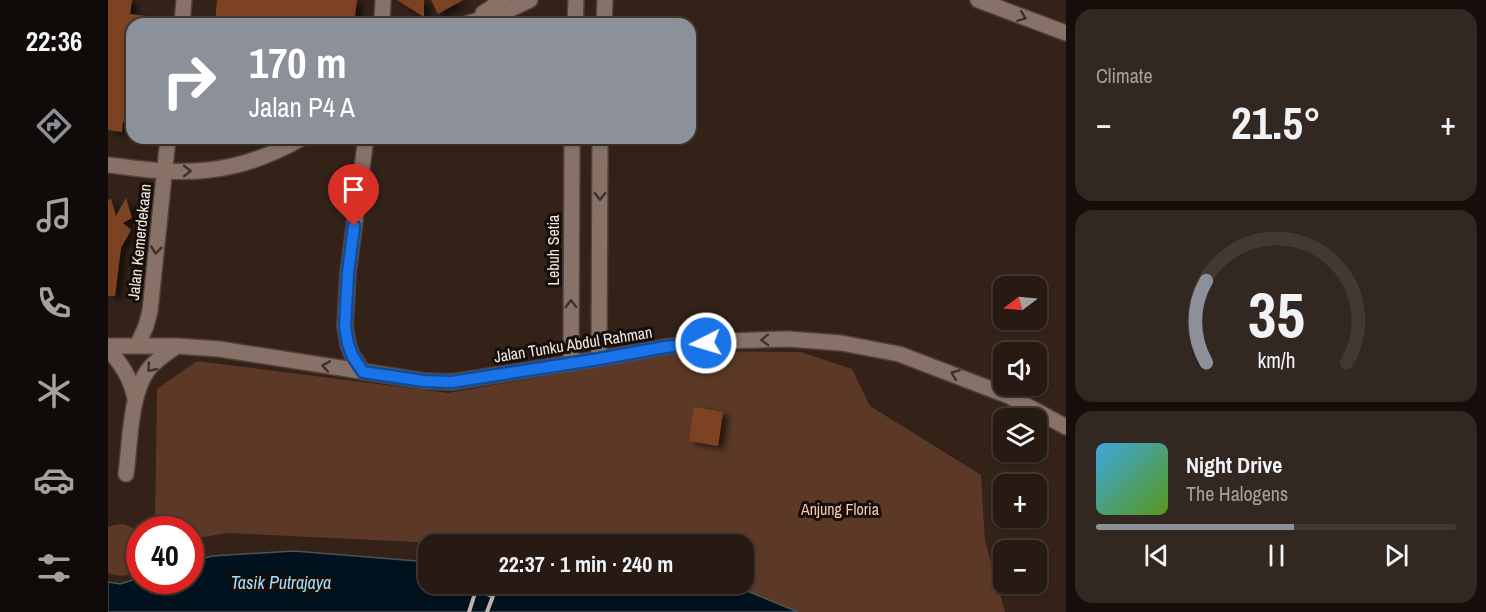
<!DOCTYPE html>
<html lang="en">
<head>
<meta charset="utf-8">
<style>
	:root { --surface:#271a13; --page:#332721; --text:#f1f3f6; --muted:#a4a1a0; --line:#433833; --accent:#8c9099 }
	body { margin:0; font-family:"Archivo Narrow",sans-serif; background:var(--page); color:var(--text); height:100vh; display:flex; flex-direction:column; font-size:22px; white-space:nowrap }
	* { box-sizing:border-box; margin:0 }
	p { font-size:20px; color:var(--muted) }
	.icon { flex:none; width:33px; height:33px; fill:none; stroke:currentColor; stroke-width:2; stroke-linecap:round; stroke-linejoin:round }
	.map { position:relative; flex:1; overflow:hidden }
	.side { display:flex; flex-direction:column; gap:9px; padding:9px; background:#150e0a; width:420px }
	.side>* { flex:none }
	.hud { position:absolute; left:18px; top:18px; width:570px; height:126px; border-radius:18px; box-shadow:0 2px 4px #0004,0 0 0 2px var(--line); background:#8c9099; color:#fff; overflow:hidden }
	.needle { width:39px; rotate:254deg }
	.tools { position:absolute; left:885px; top:276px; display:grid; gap:12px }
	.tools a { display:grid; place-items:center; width:54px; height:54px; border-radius:12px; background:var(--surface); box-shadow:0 2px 4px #0004,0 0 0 2px var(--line); font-size:30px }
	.speed { position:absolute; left:18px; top:516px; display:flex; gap:12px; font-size:30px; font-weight:700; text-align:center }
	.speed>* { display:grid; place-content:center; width:78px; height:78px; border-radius:50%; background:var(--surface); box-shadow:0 2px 4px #0004,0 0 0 2px var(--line); line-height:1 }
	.speed .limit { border:9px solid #d22; background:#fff; color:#111 }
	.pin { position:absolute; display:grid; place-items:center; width:51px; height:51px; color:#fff; margin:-62px -26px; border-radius:50% 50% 50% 0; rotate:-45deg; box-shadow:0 0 6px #0007 }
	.pin .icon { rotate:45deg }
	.me { position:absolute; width:66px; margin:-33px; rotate:265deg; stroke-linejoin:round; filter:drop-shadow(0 0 4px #0008) }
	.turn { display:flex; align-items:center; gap:21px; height:126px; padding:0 24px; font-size:27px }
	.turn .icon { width:78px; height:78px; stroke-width:2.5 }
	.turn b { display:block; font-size:42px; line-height:51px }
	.big { font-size:45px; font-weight:700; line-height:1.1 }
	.side .card { flex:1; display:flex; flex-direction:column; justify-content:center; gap:9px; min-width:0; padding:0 21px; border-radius:18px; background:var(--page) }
	.side .dial { align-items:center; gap:0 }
	.dial svg { height:156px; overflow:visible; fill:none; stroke:var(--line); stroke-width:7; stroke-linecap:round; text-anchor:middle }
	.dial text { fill:var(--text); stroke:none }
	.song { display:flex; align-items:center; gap:18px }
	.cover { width:72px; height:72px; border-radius:9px; background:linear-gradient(135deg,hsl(200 70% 55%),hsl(90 70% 35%)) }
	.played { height:6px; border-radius:3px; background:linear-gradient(90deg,var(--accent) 55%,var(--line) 55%) }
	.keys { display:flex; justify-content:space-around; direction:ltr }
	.heat { display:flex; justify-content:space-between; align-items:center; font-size:33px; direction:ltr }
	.trip { position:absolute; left:310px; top:534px; width:336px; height:60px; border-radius:18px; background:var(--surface); box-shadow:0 2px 4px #0004,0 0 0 2px var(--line); font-weight:700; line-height:60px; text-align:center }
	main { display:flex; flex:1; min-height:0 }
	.dock { display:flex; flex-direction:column; width:108px; justify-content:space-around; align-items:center; background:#100a08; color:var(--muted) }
	.dock .icon { width:42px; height:42px }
	.dock .current { color:var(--accent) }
	.dock b { font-size:27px; color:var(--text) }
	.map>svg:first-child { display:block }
	.green { fill:#5c3926 }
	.water { fill:#00121d; stroke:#4a5258; stroke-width:1.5 }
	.building { fill:#7c4323; filter:url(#shadow) }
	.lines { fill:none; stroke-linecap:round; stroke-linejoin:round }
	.minor-casing { stroke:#4f403a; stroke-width:18 }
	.minor { stroke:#887268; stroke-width:15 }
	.rail { stroke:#c1b3ac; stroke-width:4 }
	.oneway { stroke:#3e312b }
	.route-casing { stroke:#114b97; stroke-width:15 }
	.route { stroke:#1a73e8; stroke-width:10 }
	.labels { text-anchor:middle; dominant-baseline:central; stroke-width:6; stroke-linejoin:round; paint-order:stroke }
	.street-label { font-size:16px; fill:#f5e9e3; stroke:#160e0a }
	.park-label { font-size:16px; fill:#fec8ad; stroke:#160e0a }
	.water-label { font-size:18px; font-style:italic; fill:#a4dffc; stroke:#160e0a }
</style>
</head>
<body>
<main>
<nav class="dock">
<b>22:36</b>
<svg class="icon current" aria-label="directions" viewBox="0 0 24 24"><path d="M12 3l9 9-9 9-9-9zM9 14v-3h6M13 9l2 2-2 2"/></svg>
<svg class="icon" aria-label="music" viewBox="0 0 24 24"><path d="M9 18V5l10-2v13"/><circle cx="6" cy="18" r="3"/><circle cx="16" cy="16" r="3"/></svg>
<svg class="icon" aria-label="phone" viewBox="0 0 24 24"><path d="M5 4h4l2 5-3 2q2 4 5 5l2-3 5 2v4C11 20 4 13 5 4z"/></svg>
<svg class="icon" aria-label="climate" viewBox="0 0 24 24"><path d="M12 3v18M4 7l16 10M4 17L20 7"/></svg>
<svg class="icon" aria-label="car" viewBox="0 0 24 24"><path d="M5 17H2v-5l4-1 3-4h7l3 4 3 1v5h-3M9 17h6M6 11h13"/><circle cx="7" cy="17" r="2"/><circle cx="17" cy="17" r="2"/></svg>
<svg class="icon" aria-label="filters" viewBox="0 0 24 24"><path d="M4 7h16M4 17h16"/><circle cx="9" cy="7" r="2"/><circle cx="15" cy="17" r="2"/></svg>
</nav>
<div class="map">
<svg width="958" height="612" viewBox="0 0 958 612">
	<defs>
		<filter id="shadow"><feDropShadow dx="6" dy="3.5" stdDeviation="3" flood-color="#0009"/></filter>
	</defs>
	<rect width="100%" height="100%" fill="#342219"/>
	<!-- green -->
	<path class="green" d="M584 351 693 352 744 369 762 406 873 475 877 541 897 612H690L638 591 631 584H636V544H325L307 542 120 533 83 539 82 530H47L49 389 89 361 340 393Z
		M15 524 23 527 31 533V567C23 576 12 578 0 573V527L6 525Z"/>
	<!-- water -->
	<path class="water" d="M186 551 321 562V584H627L632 588 690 612H0V582L12 584 31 578 32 580H82L83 562 104 556Z"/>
	<!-- building -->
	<path class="building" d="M0 0H24L22 14 45 17V24H24V123L15 122 14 132 0 130Z
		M109 0H249L246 24H107Z
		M289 0H316V17Z
		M323 0H355L330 14Z
		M18 198 24 218 15 223 23 230 13 248 7 296H0V200L3 199 8 216Z
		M586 407 615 412 610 446 581 441Z"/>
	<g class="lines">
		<defs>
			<path id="minor" d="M275 0 274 20 276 24
				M870 0 958 33
				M375 13 395 0
				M74 24 76 0
				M358 24 396 12 422 0
				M467 24 468 0
				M496 24 497 0
				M0 165C18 167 37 170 56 171 107 174 149 164 194 138
				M0 346H69L111 349 316 381 344 382 491 359 557 347 619 341 680 339 733 343 791 354 901 396 958 427
				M29 346 38 326 42 311 60 138
				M0 348C14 366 22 376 27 398
				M491 359 492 138
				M463 363 464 138
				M255 372 244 355 240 344 237 327 240 273 258 138
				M18 474C22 444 22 394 40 370 47 360 59 353 69 346"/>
		</defs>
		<!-- minor casing -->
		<use href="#minor" class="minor-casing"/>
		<!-- minor -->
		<use href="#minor" class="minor"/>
		<!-- rail -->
		<path class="rail" d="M361 612 368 590 385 596 379 612"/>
	</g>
	<!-- one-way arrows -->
	<defs><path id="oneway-chevron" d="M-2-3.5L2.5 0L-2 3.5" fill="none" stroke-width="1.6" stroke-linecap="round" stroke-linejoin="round" transform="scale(1.5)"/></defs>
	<g class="oneway">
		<use href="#oneway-chevron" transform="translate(914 17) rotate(21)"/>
		<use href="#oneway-chevron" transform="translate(79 171)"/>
		<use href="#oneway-chevron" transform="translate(492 196) rotate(90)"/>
		<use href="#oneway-chevron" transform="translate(48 250) rotate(96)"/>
		<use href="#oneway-chevron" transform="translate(463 304) rotate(-90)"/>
		<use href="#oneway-chevron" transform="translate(657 340) rotate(178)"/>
		<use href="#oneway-chevron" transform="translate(218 366) rotate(-170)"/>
		<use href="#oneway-chevron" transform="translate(43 368) rotate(129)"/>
		<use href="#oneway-chevron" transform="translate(847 374) rotate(-158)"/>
	</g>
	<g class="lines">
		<defs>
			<path id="route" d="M246 226 240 273 237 327 240 344 244 355 255 372 316 381 344 382 491 359 557 347 598 343"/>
		</defs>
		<!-- route casing -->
		<use href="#route" class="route-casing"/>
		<!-- route -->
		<use href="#route" class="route"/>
	</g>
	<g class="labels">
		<!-- street labels -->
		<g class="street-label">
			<text transform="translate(31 242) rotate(-84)">Jalan Kemerdekaan</text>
			<text transform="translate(445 250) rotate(-90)">Lebuh Setia</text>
			<text transform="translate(465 344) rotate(-9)">Jalan Tunku Abdul Rahman</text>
		</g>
		<!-- park labels -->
		<g class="park-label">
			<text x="732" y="509">Anjung Floria</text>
		</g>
		<!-- water labels -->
		<g class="water-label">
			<text x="173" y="582">Tasik Putrajaya</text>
		</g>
	</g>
</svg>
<div class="tools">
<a><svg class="needle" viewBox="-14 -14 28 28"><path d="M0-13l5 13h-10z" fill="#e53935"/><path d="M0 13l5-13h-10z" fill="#a4a1a0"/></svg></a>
<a><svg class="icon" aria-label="sound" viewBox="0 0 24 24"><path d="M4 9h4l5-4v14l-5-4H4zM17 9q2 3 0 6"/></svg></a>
<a><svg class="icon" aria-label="layers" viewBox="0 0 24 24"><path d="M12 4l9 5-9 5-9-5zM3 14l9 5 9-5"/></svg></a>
<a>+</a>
<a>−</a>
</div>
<div class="speed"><div class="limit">40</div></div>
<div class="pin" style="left:246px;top:226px;background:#d93025"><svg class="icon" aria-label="arrive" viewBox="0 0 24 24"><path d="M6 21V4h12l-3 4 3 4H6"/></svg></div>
<svg class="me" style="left:598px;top:343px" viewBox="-20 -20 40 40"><circle r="17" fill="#1a73e8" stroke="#fff" stroke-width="3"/><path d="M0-11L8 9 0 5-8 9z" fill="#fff"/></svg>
<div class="trip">22:37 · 1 min · 240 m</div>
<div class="hud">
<div class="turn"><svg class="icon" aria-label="right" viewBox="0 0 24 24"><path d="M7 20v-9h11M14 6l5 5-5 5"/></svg><div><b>170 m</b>Jalan P4 A</div></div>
</div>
</div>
<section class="side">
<div class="card"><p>Climate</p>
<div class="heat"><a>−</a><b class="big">21.5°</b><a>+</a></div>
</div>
<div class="card dial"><svg viewBox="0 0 100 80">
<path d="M14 69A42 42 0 1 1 86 69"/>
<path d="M14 69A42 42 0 0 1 14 27" stroke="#8c9099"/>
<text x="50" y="56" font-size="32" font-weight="700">35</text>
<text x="50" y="72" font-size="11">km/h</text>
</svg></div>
<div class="card">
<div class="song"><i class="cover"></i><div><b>Night Drive</b><p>The Halogens</p></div></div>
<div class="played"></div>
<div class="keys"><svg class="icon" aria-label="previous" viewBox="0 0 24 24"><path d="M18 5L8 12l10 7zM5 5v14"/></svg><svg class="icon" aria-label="pause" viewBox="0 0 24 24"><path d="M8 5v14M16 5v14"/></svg><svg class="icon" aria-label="next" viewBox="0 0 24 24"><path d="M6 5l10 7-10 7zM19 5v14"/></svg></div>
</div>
</section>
</main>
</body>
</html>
